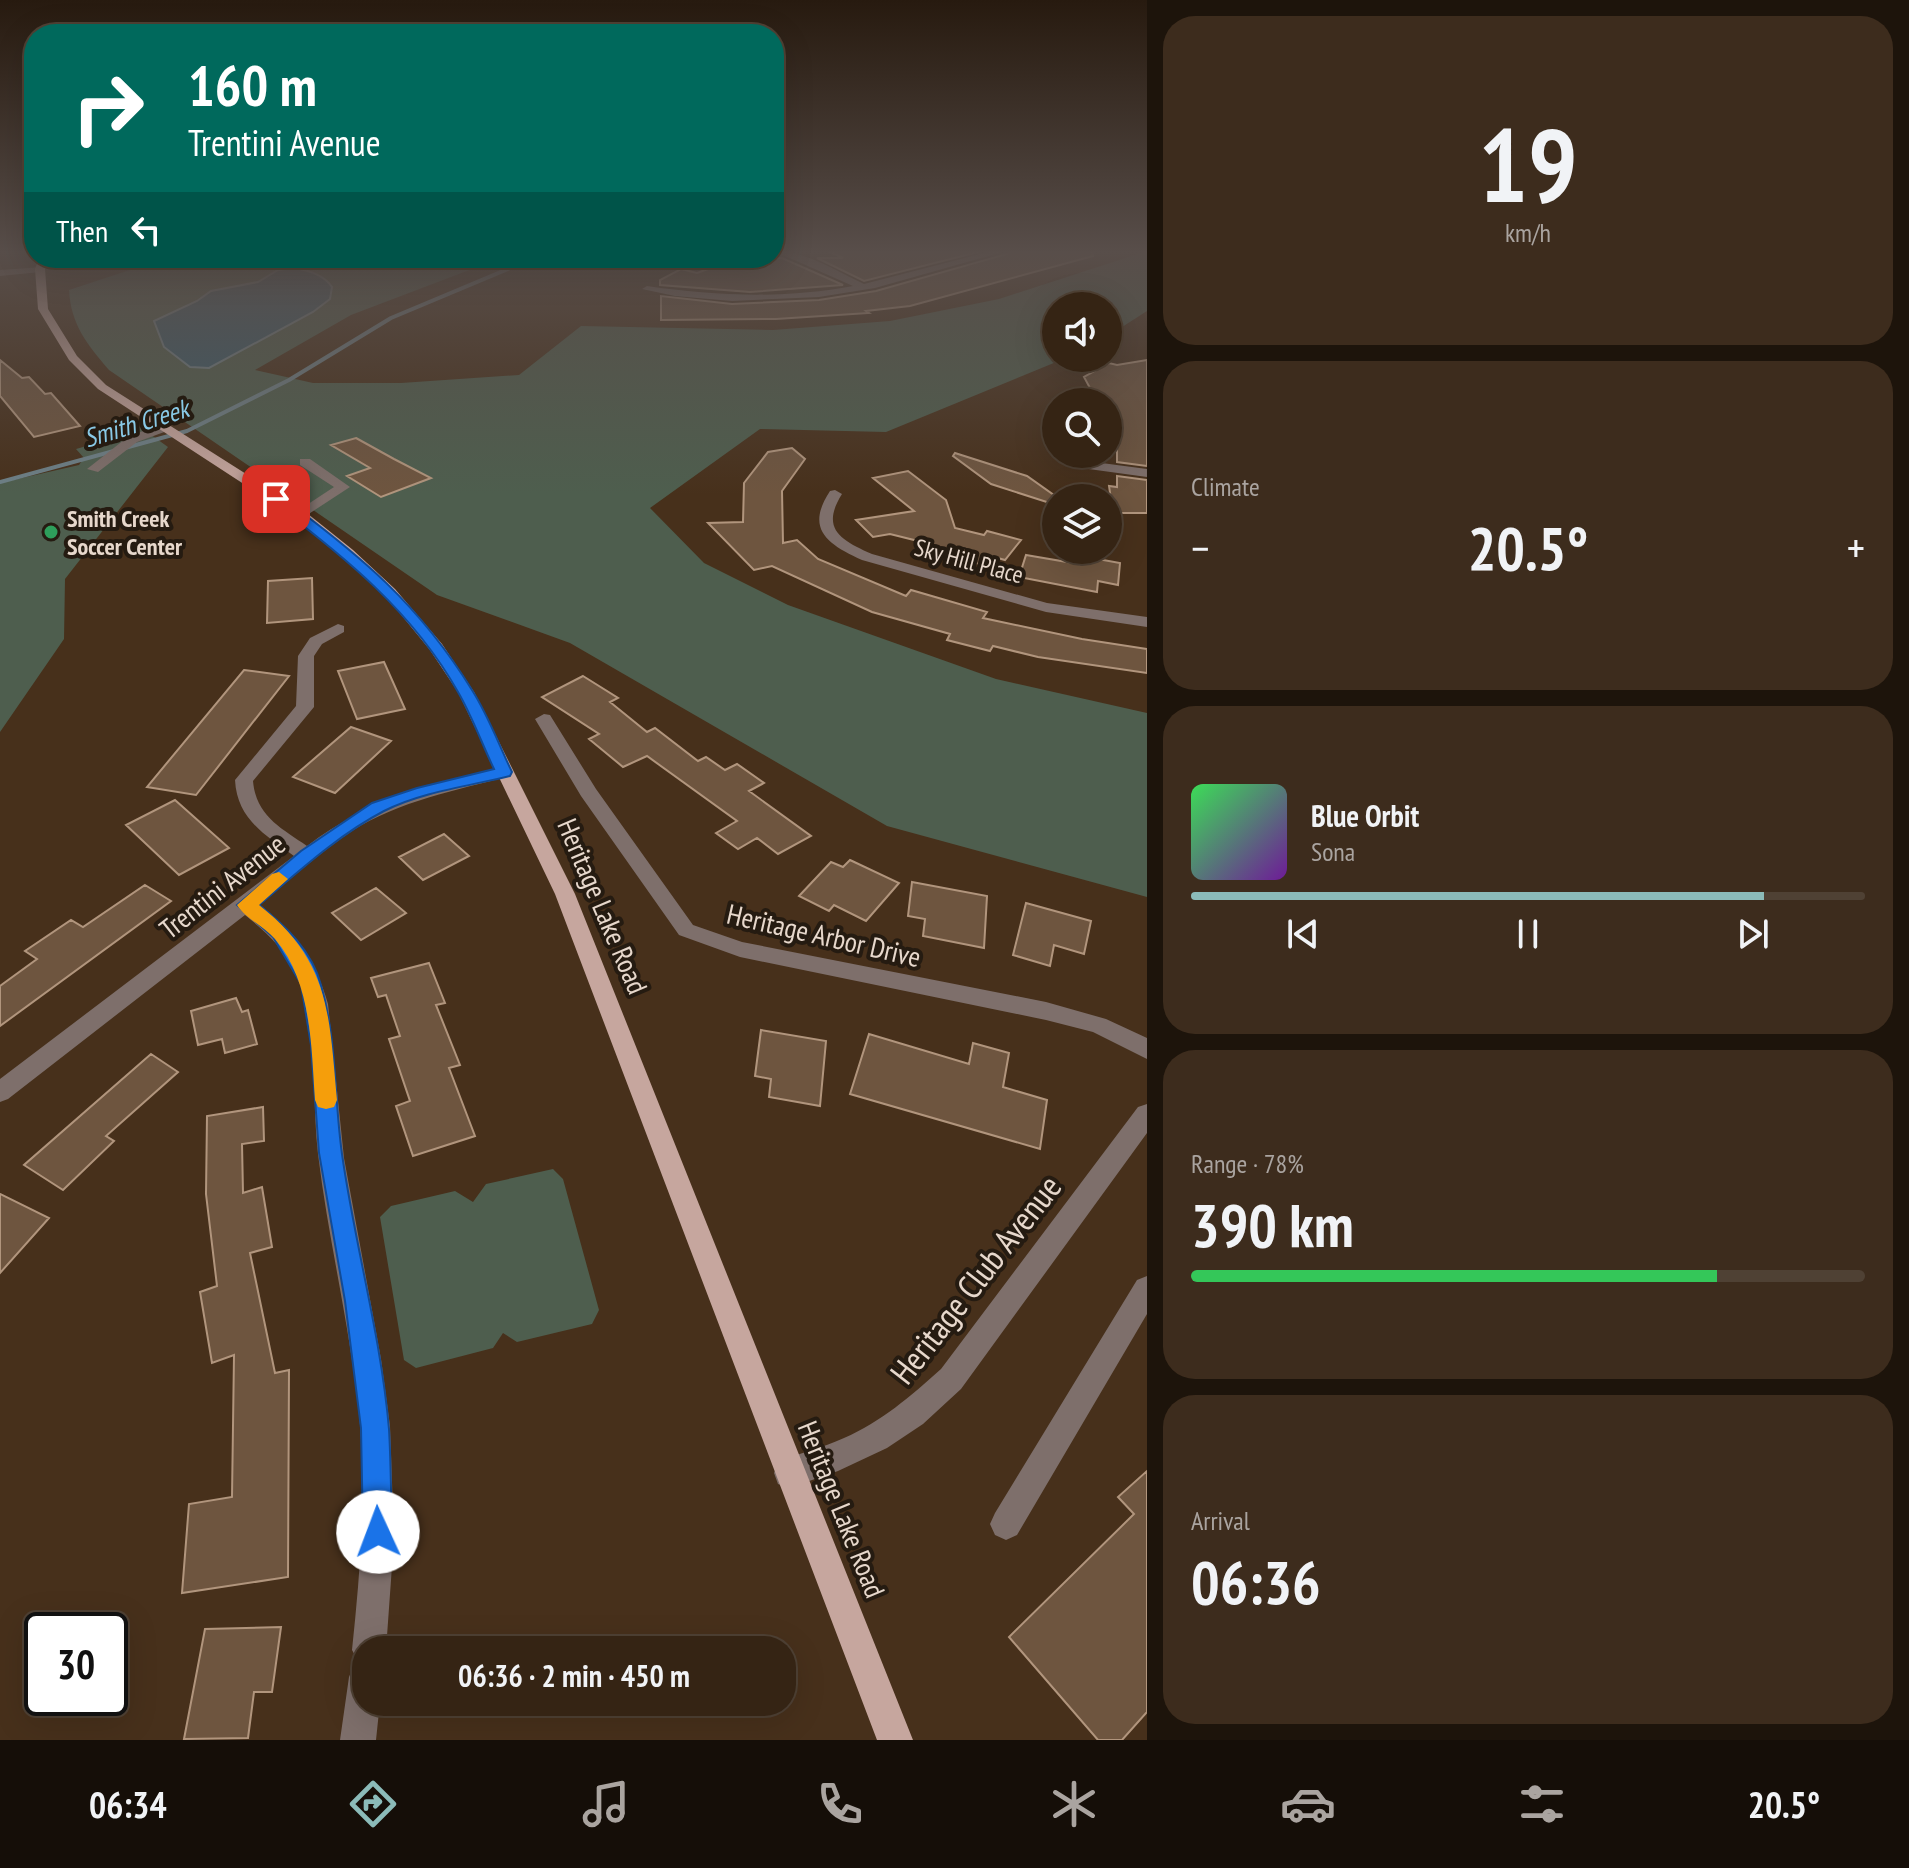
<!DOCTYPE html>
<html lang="en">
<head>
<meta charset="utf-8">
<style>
	:root { --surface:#352414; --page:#3d2c1d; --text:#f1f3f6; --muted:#aaa4a0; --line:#4f4134; --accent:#8bbbb9 }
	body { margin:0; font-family:"PT Sans Narrow",sans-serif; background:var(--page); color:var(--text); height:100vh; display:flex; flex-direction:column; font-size:30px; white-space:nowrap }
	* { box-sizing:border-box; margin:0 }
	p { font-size:26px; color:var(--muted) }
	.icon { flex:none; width:44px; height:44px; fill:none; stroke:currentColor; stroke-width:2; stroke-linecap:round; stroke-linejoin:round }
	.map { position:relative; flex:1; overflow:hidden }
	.panel { display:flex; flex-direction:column; gap:16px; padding:16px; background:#1d140b; width:762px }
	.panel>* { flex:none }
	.top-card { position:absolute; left:24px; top:24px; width:760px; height:244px; border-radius:32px; box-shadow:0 8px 32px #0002,0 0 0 2px var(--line); background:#00695c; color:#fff; overflow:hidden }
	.fabs { position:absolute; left:1042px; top:292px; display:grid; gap:16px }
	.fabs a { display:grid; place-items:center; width:80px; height:80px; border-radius:50%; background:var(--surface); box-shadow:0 8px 32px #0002,0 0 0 2px var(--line); font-size:40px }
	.speed { position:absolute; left:24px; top:1612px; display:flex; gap:16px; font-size:40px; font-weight:700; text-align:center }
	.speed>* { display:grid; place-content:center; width:104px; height:104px; border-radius:50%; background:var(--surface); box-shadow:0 8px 32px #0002,0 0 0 2px var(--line); line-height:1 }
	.speed .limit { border:4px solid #111; border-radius:12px; background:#fff; color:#111 }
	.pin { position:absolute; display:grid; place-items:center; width:68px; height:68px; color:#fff; margin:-34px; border-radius:16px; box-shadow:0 4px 12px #0006 }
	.me { position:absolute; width:88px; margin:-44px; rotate:358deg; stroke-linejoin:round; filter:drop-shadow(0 0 6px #0008) }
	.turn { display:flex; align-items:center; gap:28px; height:168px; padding:0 32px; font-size:36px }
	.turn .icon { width:104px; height:104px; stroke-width:2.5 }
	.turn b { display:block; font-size:56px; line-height:68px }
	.then { display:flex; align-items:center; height:76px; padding:0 32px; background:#0003; gap:16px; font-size:30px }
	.big { font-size:60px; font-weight:600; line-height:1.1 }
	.panel .card { flex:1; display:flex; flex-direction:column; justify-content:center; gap:12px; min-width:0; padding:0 28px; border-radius:32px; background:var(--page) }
	.panel .dial { align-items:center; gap:0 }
	.dial b { font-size:104px; line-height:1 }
	.song { display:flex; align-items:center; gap:24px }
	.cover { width:96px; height:96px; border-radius:12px; background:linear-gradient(135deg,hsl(130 70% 55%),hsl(280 70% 35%)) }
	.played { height:8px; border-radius:4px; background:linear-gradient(90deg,var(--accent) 85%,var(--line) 85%) }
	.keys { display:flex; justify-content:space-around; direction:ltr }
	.heat { display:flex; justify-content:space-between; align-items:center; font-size:44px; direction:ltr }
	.charge { height:12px; border-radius:6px; background:linear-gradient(90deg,#34c759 78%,var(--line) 0) }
	.trip { position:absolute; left:352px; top:1636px; width:444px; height:80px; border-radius:32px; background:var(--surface); box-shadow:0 8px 32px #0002,0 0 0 2px var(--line); font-weight:600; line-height:80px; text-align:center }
	.tab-bar { display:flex; height:128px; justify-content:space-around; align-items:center; background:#150e08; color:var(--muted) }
	.tab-bar .icon { width:56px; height:56px }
	.tab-bar .active { color:var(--accent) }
	.tab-bar b { font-size:36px; color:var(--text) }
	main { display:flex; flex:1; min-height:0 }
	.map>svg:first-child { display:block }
	.green { fill:#4e5e4e }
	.water { fill:#395b6a; stroke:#6d8087; stroke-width:2 }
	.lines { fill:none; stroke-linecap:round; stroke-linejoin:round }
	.stream { stroke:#6d8087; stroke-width:4 }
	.building { fill:#6e553f; stroke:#b1957d; stroke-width:2 }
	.minor { fill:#7e6f6b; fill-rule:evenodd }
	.major { fill:#c6a69e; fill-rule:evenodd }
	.route { fill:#1a73e8; stroke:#114b97; stroke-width:2 }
	.slow { fill:#f59e0b }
	.leisure-dot { fill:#2e9e5b; stroke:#251b11; stroke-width:3 }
	.labels { text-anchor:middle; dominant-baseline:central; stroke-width:8; stroke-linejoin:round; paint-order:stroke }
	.far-poi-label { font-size:24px; font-weight:bold; fill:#e7d8cc; stroke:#251b11; text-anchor:start }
	.far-street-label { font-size:24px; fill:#e7d8cc; stroke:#251b11 }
	.far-water-label { font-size:26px; font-style:italic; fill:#89c9e6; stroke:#251b11 }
	.street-label { font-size:28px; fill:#e7d8cc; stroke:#251b11 }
	.near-street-label { font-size:34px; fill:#e7d8cc; stroke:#251b11 }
</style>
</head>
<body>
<main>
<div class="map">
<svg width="1147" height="1740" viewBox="0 0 1147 1740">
	<rect width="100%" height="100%" fill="#47301b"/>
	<!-- green -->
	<path class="green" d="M1147 251V311L1108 336V306H1056V358H1066L886 432 760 429 650 508 704 563 788 605 996 679 1147 713V897L887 826 570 643 437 595 109 370C87 344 71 325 69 290L166 258H501L351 315 255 370 313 383H401L519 375 581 326 773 330 890 321 999 299Z
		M136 424 168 447 65 579 64 639 0 732V483L79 465 84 458 76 449 128 434Z
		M553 1169 563 1179 599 1310 592 1324 517 1342 503 1333 493 1348 416 1368 404 1360 380 1217 391 1206 455 1191 473 1202 486 1184Z"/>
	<!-- water -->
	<path class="water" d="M294 268C307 270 324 275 332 287L330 299 313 312 209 368 190 367 164 347 154 321 197 301 211 291 258 282 278 270Z"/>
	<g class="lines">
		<!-- stream -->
		<path class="stream" d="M0 482 187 431 289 380 391 318 534 258"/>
	</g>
	<!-- building -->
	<path class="building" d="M828 251H982L864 281 817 258H843Z
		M1009 251H1092L1093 256 910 306 866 311 869 313 776 319 661 320V296L732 304 819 300 876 291 1007 254Z
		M739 258H782L843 285 750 292 660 285V280L681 269 697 273Z
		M0 360 22 378 29 377 45 394 51 393 80 426 34 437 0 396Z
		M1147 360V466L1117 462V433L1121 430 1117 431V408L1108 402 1097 401 1084 377 1109 363 1117 365Z
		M356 438 394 459 431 478 381 497 347 476 370 468 331 445Z
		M792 448 805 459 782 491 783 543 797 540 818 559 906 596 911 590 987 612 983 618 1082 639 1147 649V673L1038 657 993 646 990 651 947 640 950 634 872 612 772 566 754 570 708 523 743 522 744 483 768 452Z
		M955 453 1027 476 1058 498 1056 505 991 484 953 456Z
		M908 471 946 500 955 528 984 535 987 531 1021 540 1005 560 987 555 979 564 930 551 934 545 890 534 873 537 856 520 914 511 873 478Z
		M1117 476 1147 480V513H1113L1109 486 1117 487Z
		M1026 555 1079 564 1081 556 1120 563 1118 585 1098 581 1097 592 1019 577Z
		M312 578 313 619 267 623 268 581Z
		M384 662 405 709 357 719 338 671Z
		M244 670 289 676 196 795 147 787Z
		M583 676 618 698 610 702 647 732 655 728 698 761 706 757 725 770 737 764 764 783 749 791 811 836 778 854 757 838 738 849 716 833 737 821 647 756 623 767 589 739 599 734 542 697Z
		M351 727 391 741 335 793 293 777Z
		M175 800 229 848 179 875 126 825Z
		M444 834 469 856 423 880 399 857Z
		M850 860 899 883 866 921 834 905 829 911 799 896 831 862 843 867Z
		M912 882 987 896 984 948 923 936 925 919 908 916Z
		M145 885 171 901 0 1026V986L37 959 25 951 71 920 83 927Z
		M376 888 406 913 361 940 332 913Z
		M1026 903 1091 921 1084 954 1054 945 1050 966 1013 955Z
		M429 963 445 1003 436 1005 460 1065 449 1068 475 1136 413 1156 396 1106 410 1101 389 1039 400 1036 386 995 378 997 371 978Z
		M236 998 242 1012 248 1010 257 1044 225 1053 222 1039 198 1045 191 1011Z
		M761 1030 826 1041 820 1106 769 1097 771 1079 755 1076Z
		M869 1034 969 1064 973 1043 1009 1053 1003 1087 1047 1100 1040 1149 850 1094Z
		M151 1054 178 1072 106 1136 114 1141 63 1190 24 1165Z
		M263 1107 264 1141 242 1144 243 1193 262 1187 272 1247 250 1253 275 1373 289 1370 288 1577 182 1593 189 1504 232 1497 234 1355 212 1363 200 1292 217 1286 206 1194 207 1116Z
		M0 1194 49 1218 0 1273Z
		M1147 1471V1712L1122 1740H1098L1009 1637 1134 1514 1118 1497Z
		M281 1627 272 1692H254L248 1738 184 1739 205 1629Z"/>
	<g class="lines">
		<!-- minor -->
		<path class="minor" d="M774 251C806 251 836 271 864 284L992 251H1006L875 288 819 297 732 301 675 296 642 289 647 286C715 296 785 299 853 286Z
			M43 267 40 272 0 276V270Z
			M163 424 167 425V431L137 442 98 472 87 469 129 436Z
			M300 459H310L350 487 301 519 294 515 296 512 334 487 300 465Z
			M1079 460 1147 469V477L1074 467 1073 464Z
			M835 490 842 494C820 529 841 540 872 554L1047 603 1147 617V627L1046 612 862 560C827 544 805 529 830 491Z
			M338 624 344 626V632L322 644 314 656V707L253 781C256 816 281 828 307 846 369 799 430 785 504 766L513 772 510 776C457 790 399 801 352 831 320 852 290 880 259 904 294 932 316 961 328 1004L344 1158 381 1359 390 1426 394 1538 386 1650H366V1702H380L376 1740H340L349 1677 354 1665 359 1663 352 1650C360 1575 366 1500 360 1425 352 1334 329 1245 318 1154 311 1096 320 1030 296 974 286 950 265 931 245 915L8 1099 0 1102V1079L294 856C265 835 237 819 235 780L296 706 298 656 310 638Z
			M544 714 550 715 596 789 693 925 742 942 1046 1002 1106 1019 1147 1038V1059L1093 1032 1046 1020 740 957 679 935 581 796 535 719Z
			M1147 1104V1133L961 1389 923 1424 887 1448 838 1471 789 1488 778 1484 774 1473 778 1462C800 1453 822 1448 844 1438 881 1422 911 1396 941 1369L1138 1107Z
			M1147 1276V1314L1017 1535 1006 1540 995 1535 990 1524 995 1513 1137 1280Z"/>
		<!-- major -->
		<path class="major" d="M39 258H49L45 269 48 309 77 356 106 385 303 510 353 550 395 589 442 644 474 692 575 894 913 1740H877L555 894 458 692 430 650 385 595 343 556 293 516 98 389 69 360 38 309 35 269Z"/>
	</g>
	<!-- sky -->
	<linearGradient id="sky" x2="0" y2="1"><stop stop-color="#271a0f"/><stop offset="0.51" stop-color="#584e4a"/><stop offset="1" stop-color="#584e4a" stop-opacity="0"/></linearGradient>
	<rect width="1147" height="494" fill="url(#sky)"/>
	<!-- route -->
	<path class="route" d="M271 496H280C360 555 419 604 472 690 488 715 499 745 512 772L510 776C469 786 421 792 384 811 338 835 298 872 259 905 286 926 312 951 321 985 337 1040 334 1098 342 1154 355 1246 381 1336 389 1429 391 1463 391 1498 392 1532L388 1542 378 1546 368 1542 363 1532 361 1428 345 1301 319 1153 311 1045 301 984 273 937 237 905 301 851 372 803 417 788 494 769C482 744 472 716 458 692 413 612 344 556 271 501Z"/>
	<!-- slow -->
	<path class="slow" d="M279 872 288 879 259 905C331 961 329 1016 337 1100L334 1107 326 1109 318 1107 315 1100C311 1045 312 983 275 939 264 926 246 919 237 905L272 874Z"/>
	<!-- markers -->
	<circle class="leisure-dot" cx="51" cy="532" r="8"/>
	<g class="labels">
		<!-- far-poi labels -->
		<g class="far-poi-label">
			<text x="67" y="518">Smith Creek<tspan x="67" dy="28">Soccer Center</tspan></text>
		</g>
		<!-- far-street labels -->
		<g class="far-street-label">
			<text transform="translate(969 561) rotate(15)">Sky Hill Place</text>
		</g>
		<!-- far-water labels -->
		<g class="far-water-label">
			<text transform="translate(136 423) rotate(-17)">Smith Creek</text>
		</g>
		<!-- street labels -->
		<g class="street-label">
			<text transform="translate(222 886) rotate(-38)">Trentini Avenue</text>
			<text transform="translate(603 906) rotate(67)">Heritage Lake Road</text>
			<text transform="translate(824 935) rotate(13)">Heritage Arbor Drive</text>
			<text transform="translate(842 1509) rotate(68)">Heritage Lake Road</text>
		</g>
		<!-- near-street labels -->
		<g class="near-street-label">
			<text transform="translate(975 1279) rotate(-52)">Heritage Club Avenue</text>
		</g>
	</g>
</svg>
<div class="fabs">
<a><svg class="icon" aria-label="sound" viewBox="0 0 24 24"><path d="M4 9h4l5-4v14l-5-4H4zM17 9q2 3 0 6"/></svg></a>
<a><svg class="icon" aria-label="search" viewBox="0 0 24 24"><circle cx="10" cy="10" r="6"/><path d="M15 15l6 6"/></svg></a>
<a><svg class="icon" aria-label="layers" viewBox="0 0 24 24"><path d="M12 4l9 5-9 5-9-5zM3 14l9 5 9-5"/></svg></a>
</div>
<div class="speed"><div class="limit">30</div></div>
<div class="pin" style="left:276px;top:499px;background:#d93025"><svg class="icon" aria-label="arrive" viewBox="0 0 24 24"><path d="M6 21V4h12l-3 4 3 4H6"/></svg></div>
<svg class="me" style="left:378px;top:1532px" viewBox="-20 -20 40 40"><circle r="19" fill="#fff"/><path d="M0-13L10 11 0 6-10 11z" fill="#1a73e8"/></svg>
<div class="trip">06:36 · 2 min · 450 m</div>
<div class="top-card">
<div class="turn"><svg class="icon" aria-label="right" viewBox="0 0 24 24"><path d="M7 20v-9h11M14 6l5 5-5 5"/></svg><div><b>160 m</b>Trentini Avenue</div></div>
<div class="then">Then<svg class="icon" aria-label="left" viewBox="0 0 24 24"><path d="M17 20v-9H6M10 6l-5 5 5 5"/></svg></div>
</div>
</div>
<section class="panel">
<div class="card dial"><b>19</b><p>km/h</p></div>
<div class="card"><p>Climate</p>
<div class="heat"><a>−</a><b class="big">20.5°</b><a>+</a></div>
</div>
<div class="card">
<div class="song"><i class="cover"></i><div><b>Blue Orbit</b><p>Sona</p></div></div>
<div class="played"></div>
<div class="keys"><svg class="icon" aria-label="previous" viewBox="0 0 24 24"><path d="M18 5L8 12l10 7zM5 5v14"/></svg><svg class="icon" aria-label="pause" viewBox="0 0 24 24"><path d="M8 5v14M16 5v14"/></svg><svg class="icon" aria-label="next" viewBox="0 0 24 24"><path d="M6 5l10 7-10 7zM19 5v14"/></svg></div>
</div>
<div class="card"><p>Range · 78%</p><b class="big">390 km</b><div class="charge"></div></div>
<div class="card"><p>Arrival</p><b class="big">06:36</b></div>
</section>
</main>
<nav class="tab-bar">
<b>06:34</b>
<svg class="icon active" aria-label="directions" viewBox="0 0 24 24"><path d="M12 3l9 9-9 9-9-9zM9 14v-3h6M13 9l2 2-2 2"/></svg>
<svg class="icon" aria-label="music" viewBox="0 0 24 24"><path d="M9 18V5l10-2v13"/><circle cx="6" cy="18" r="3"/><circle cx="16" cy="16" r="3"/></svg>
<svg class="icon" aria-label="phone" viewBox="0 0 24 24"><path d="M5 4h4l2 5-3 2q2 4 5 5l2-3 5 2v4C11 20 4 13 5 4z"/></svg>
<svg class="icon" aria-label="climate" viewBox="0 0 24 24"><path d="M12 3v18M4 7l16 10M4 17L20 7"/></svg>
<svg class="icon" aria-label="car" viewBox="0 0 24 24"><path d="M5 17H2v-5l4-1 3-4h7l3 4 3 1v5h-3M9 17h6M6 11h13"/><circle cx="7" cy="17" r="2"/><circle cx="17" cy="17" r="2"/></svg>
<svg class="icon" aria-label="filters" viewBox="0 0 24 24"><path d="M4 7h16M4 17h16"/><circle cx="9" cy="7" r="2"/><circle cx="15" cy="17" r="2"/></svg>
<b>20.5°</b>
</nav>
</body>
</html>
